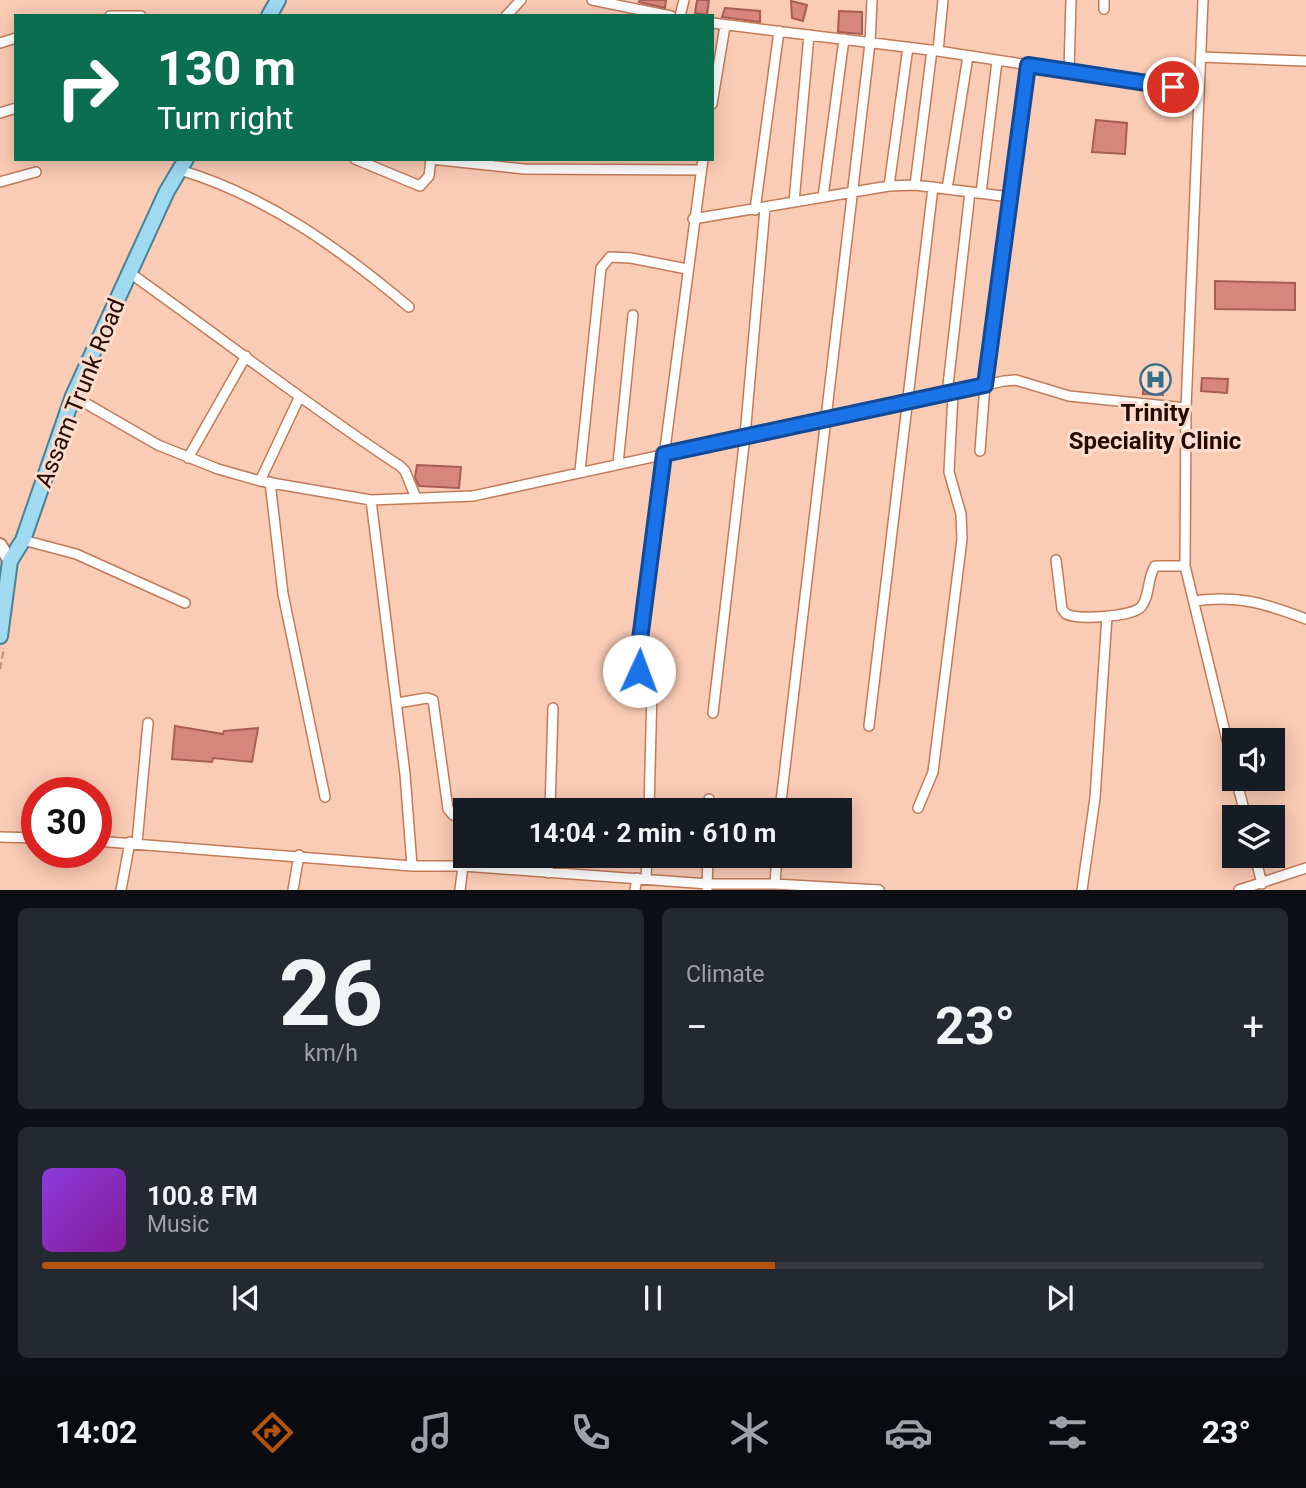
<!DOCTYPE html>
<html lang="en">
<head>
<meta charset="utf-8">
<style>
	:root { --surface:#171b24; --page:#242831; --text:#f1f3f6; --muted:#9ea1a6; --line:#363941; --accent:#b45309 }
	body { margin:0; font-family:Roboto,sans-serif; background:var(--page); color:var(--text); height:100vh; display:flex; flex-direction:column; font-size:26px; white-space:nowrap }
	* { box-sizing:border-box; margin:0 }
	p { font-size:23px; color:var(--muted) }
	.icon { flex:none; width:38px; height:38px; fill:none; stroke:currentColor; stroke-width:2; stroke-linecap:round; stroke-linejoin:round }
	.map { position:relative; height:890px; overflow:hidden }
	.side { display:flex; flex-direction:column; gap:18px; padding:18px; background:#0d0f14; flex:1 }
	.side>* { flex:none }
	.banner { position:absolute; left:14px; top:14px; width:700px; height:147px; border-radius:0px; box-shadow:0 4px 18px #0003; background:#0b6e4f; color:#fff; overflow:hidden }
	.buttons { position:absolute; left:1222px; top:728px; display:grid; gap:14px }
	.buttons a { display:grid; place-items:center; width:63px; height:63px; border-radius:0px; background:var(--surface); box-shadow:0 4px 18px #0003; font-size:35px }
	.speed { position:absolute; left:21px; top:777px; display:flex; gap:14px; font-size:35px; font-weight:700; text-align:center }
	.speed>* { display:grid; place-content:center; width:91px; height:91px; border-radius:50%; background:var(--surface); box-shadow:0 4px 18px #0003; line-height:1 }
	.speed .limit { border:10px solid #d22; background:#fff; color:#111 }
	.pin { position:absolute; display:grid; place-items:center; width:60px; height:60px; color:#fff; margin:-30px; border:4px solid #fff; border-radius:50%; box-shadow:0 2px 7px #0007 }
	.me { position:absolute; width:77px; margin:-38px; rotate:2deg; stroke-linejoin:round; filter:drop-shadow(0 0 5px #0008) }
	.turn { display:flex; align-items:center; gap:24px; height:147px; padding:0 28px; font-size:32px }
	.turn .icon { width:91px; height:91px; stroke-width:2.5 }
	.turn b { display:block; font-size:49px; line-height:60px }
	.big { font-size:52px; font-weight:700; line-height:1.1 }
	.side .tile { flex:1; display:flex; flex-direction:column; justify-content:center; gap:10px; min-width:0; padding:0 24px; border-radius:10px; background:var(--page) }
	.side .dial { align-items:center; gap:0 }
	.dial b { font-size:91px; line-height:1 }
	.song { display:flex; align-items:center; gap:21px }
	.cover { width:84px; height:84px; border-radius:10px; background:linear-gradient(135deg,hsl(270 70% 55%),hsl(290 70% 35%)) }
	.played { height:7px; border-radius:4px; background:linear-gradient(90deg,var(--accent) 60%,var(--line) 60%) }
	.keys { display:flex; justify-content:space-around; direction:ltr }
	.heat { display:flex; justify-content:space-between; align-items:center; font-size:38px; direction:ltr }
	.side .tiles { flex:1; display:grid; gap:18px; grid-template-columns:1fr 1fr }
	.tile:last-child { grid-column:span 2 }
	.trip { position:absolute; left:453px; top:798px; width:399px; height:70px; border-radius:0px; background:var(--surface); box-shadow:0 4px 18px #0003; font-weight:700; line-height:70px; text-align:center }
	.dock { display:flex; height:112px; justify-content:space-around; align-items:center; background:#090b0e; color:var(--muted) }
	.dock .icon { width:49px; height:49px }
	.dock .on { color:var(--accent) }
	.dock b { font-size:32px; color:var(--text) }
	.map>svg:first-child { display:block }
	.building { fill:#d7867e; stroke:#a95d56; stroke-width:2 }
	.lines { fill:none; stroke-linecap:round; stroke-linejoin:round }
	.street-casing { stroke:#c27b59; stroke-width:12 }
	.secondary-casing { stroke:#c27b59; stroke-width:16 }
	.primary-casing { stroke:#4b8196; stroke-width:18 }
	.path { stroke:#b78e7c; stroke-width:2; stroke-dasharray:7 3.5; stroke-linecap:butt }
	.street { stroke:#fff; stroke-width:9 }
	.secondary { stroke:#fff; stroke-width:12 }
	.primary { stroke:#9fdaf1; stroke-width:14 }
	.route-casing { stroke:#114b97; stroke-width:18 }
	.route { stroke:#1a73e8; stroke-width:12 }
	.labels { text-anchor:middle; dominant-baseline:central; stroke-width:6; stroke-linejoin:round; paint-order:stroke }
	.street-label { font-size:24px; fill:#260b01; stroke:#fcdccd }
	.poi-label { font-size:24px; font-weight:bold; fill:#260b01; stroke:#fcdccd }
</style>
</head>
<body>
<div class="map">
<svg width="1306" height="890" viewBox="0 0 1306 890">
	<rect width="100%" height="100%" fill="#facbb5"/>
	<!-- building -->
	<path class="building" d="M640 0H666L665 8 639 2Z
		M697 0H709L707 15 695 13Z
		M791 1 807 5 803 21 792 18Z
		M725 8 760 11V22L722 17Z
		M839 11 862 12V34L838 32Z
		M1096 120 1127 123 1125 154 1092 152Z
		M1215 281 1295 283V310L1215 309Z
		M1144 371H1164L1163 395 1143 394Z
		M1202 378 1228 379 1227 393 1201 391Z
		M417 465 461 467 459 488 419 486 415 477Z
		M175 726 223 734 224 731 258 728 252 762 213 758 212 762 172 759Z"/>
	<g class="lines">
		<defs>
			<path id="street" d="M592 0 671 16
				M1203 0 1186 408 1185 566 1234 769
				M1104 9V0
				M110 16H141
				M506 16 521 0
				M680 16 684 0
				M712 23 938 51 1199 91
				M0 43 16 38
				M938 51 943 0
				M1201 57 1306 61
				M1069 71 1071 0
				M712 104 725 26
				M0 113 16 108
				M355 159 420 186 429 176 431 159
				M431 159 524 169 701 170
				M180 170C267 196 340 249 409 307
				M0 182 36 172
				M915 185 932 50
				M889 186 908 47
				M947 189 968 56
				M981 193 997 61
				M823 197 844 39
				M794 202 809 35
				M755 210 779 31
				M693 219 889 186 915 185 1010 197
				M130 273C220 337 307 405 400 466L405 471 416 498
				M947 394 970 192
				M73 396 158 445 218 469 260 481 371 500 473 496 1004 381 1016 380 1069 396 1186 408
				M980 451 985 385 1028 65
				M188 458 246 356
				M618 464 633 315
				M580 471 601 268 610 257 631 258 687 269
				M260 481 299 398
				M270 482 283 594 325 797
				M371 500 405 774 412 866
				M23 540 76 554 185 603
				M1056 560 1062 609 1066 614C1079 620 1131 617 1141 607 1150 597 1147 578 1155 566H1185
				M1194 601C1239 595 1264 603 1306 619
				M397 703 427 698 433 700 448 809 453 815 466 816
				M713 713 745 436 765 208
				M869 726 933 187
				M1236 779 1246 817
				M918 808 933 772 962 539 961 514 949 472 953 393
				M550 810 553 708
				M649 810 652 689 649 679 639 671 638 655 703 159
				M708 810 709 799
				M780 810 870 43 872 0
				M0 837 37 838
				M96 841 412 866H463L708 884H775L879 890
				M137 843 148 723
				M1255 856 1262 884
				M548 873 549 856
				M646 879 647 856
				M775 884 777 856
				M707 888 708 856
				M121 890 130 842
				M293 890 299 855
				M460 890 463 866
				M635 890 637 878
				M1082 890 1095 798 1107 616
				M1239 890 1306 868"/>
			<path id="secondary" d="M0 545 10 561"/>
			<path id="primary" d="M269 16 278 0
				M0 636 10 561 23 540 73 396 167 191 186 159"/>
		</defs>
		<!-- street casing -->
		<use href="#street" class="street-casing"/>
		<!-- secondary casing -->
		<use href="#secondary" class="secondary-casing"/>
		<!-- primary casing -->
		<use href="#primary" class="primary-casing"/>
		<!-- path -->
		<path class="path" d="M0 669 4 648"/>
		<!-- street -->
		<use href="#street" class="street"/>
		<!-- secondary -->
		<use href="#secondary" class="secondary"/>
		<!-- primary -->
		<use href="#primary" class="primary"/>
	</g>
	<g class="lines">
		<defs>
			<path id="route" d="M639 671 638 655 664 454 985 385 1028 65 1173 87"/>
		</defs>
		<!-- route casing -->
		<use href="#route" class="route-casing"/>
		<!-- route -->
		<use href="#route" class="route"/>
	</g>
	<!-- icons -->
	<defs>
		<symbol id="hospital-ring" viewBox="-11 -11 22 22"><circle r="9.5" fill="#fcdccd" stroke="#336f86" stroke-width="1.5"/><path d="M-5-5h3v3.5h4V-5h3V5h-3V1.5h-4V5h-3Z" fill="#336f86"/></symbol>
	</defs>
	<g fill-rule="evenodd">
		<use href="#hospital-ring" x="1138" y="362" width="35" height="35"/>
	</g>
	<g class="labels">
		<!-- street labels -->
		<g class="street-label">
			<text transform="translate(80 393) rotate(-68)">Assam Trunk Road</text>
		</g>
		<!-- poi labels -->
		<g class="poi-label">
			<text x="1155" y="413">Trinity<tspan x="1155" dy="28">Speciality Clinic</tspan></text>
		</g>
	</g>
</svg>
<div class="buttons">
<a><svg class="icon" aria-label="sound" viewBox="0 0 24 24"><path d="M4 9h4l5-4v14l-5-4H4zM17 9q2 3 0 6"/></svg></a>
<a><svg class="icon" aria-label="layers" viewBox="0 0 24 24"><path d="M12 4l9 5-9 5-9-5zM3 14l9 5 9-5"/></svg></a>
</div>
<div class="speed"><div class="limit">30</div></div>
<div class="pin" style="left:1173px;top:87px;background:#d93025"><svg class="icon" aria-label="arrive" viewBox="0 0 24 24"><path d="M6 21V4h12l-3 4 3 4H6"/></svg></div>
<svg class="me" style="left:639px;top:671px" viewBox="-20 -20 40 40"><circle r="19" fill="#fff"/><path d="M0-13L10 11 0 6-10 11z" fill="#1a73e8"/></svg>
<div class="trip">14:04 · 2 min · 610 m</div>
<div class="banner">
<div class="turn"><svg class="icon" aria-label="right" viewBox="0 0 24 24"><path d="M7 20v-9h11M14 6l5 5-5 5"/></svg><div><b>130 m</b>Turn right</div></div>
</div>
</div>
<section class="side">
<div class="tiles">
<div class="tile dial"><b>26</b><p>km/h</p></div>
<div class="tile"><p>Climate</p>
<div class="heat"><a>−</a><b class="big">23°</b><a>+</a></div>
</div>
<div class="tile">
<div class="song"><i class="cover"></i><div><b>100.8 FM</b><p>Music</p></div></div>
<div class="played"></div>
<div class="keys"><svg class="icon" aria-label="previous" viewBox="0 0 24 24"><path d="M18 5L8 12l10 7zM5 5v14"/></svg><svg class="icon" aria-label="pause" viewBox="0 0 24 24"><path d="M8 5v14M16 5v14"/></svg><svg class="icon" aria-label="next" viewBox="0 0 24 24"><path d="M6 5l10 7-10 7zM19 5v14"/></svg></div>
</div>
</div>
</section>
<nav class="dock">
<b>14:02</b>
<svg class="icon on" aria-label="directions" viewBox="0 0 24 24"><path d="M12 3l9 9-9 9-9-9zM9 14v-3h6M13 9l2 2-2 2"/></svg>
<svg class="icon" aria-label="music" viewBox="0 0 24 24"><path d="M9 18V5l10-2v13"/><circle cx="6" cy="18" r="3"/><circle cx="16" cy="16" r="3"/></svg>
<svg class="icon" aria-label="phone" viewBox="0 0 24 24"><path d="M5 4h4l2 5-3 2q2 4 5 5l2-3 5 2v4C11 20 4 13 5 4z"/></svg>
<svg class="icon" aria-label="climate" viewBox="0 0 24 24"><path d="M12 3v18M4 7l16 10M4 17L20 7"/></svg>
<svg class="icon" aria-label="car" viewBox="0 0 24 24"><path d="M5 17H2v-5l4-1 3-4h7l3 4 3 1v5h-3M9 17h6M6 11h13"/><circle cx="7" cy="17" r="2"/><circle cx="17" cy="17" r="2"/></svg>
<svg class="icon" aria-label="filters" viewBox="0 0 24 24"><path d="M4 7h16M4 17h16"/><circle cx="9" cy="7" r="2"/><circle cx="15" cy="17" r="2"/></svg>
<b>23°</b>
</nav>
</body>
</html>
